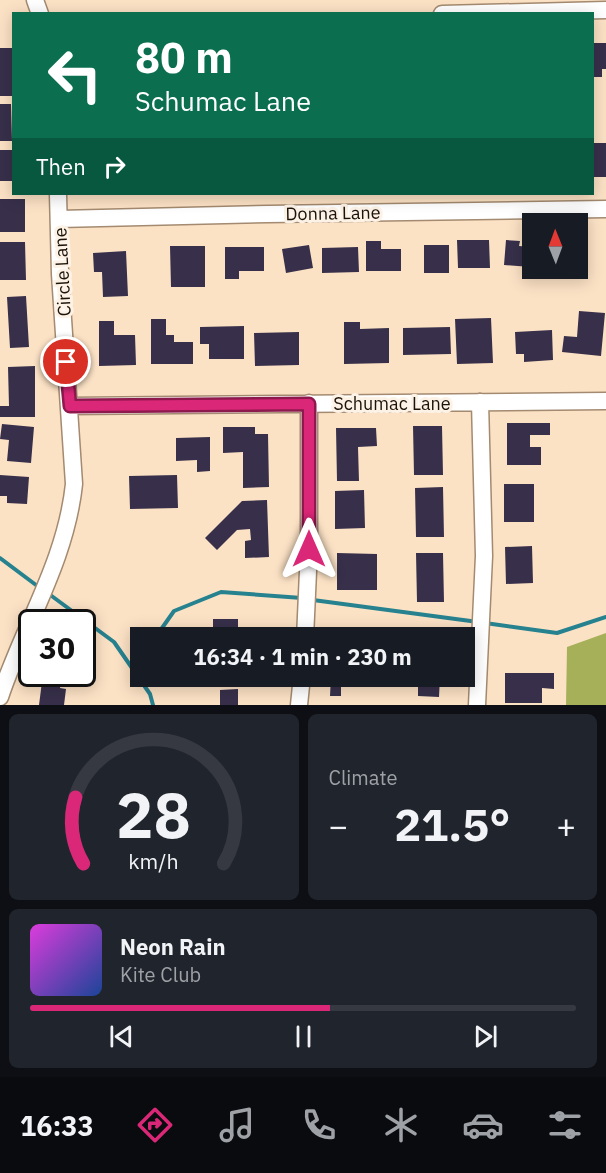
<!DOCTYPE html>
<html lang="en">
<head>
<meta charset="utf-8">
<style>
	:root { --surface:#171b24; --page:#20242c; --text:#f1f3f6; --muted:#9ea1a6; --line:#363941; --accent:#db2777 }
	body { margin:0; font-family:"IBM Plex Sans",sans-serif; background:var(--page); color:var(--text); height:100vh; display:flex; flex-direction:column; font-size:22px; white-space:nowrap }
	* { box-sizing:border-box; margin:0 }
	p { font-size:20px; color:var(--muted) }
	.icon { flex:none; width:33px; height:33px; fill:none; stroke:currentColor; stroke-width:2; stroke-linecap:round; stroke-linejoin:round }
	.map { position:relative; height:705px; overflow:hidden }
	.drawer { display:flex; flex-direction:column; gap:9px; padding:9px; background:#0d0f14; flex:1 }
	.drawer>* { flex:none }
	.top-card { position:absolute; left:12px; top:12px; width:582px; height:183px; border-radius:0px; box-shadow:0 3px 15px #0003; background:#0b6e4f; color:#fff; overflow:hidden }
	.needle { width:39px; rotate:359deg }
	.buttons { position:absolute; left:522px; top:213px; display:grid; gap:12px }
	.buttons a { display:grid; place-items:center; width:66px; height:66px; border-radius:0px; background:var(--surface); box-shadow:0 3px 15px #0003; font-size:30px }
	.speed { position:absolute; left:18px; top:609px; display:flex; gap:12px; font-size:30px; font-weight:700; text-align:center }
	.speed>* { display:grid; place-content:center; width:78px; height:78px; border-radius:50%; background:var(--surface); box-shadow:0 3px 15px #0003; line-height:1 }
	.speed .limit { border:3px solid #111; border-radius:9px; background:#fff; color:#111 }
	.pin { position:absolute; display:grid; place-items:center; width:51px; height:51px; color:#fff; margin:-26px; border:3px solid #fff; border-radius:50%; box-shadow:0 2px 6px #0007 }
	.me { position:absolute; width:66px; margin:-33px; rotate:0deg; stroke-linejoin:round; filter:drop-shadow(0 0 4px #0008) }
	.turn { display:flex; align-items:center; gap:21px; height:126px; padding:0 24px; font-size:27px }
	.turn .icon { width:78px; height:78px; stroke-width:2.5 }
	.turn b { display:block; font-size:42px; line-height:51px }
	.then { display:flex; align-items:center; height:57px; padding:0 24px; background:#0003; gap:12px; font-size:22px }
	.big { font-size:45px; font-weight:700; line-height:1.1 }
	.drawer .tile { flex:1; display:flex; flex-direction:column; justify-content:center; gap:9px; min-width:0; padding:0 21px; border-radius:9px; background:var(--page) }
	.drawer .dial { align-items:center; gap:0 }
	.dial svg { height:156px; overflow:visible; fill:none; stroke:var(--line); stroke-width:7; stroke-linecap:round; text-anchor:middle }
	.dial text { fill:var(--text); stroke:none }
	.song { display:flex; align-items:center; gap:18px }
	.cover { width:72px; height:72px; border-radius:9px; background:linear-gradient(135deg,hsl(300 70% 55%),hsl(220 70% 35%)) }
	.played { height:6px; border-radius:3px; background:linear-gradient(90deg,var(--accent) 55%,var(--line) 55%) }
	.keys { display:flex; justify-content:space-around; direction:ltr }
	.heat { display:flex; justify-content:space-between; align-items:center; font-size:33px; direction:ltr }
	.drawer .tiles { flex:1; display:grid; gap:9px; grid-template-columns:1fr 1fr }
	.tile:last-child { grid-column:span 2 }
	.trip { position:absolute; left:130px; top:627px; width:345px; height:60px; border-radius:0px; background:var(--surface); box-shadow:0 3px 15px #0003; font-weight:700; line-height:60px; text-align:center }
	.tab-bar { display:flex; height:96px; justify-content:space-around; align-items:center; background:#090b0e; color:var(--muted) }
	.tab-bar .icon { width:42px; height:42px }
	.tab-bar .selected { color:var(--accent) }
	.tab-bar b { font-size:27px; color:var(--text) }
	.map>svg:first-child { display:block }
	.forest { fill:#a5b059 }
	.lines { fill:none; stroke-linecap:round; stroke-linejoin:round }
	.stream { stroke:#27828f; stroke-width:4 }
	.building { fill:#38304b }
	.minor-casing { stroke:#a38a70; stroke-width:19 }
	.minor { stroke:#fff; stroke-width:16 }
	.route-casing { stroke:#8e194d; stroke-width:15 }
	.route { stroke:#db2777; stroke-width:10 }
	.labels { text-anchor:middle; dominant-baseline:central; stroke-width:6; stroke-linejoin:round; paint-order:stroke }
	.street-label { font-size:18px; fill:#1c1309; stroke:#fdf2e6 }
</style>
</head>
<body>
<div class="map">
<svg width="606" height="705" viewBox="0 0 606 705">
	<rect width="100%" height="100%" fill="#fce2c5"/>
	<!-- forest -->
	<path class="forest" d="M606 633V705H566L567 647Z"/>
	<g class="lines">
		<!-- stream -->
		<path class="stream" d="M0 558 40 588
			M49 594 114 642 150 694 153 705
			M313 600 478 622
			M485 623 557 633 606 617
			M155 638 174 611 221 592 302 598
			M133 669 141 658"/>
	</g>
	<!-- building -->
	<path class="building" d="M592 43H606V69H602V77H592Z
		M0 48H13V96H0Z
		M0 104H11L12 141H0Z
		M594 143H606V177H594Z
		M0 150H14V181H0Z
		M0 199H25V232H0Z
		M584 236 585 271 549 272V268H578V237Z
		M457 240H489L490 268H458Z
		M506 240 520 241 519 246 532 247 531 267 504 265Z
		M366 241H381V249H401V271H366Z
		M0 242H25L26 280H0Z
		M309 245 313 268 286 273 282 249Z
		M424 245H449V273H424Z
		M170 246H205V287H171Z
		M225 247H264V271H239V279H225Z
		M358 247 359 272 322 273V248Z
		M126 251 128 296 103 297 102 272H94L93 253Z
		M26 296 29 347 10 348 7 297Z
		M579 311 605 313 601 356 562 352 564 336 577 337Z
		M491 318 493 363 457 364 455 319Z
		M151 319H166V335H174V342H193V364H151Z
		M99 321H114V335H135L136 365 99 366Z
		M344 322H360V329L389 328V363L344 364Z
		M244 326V359H209V344H200V327Z
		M450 327 451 354 403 355V328Z
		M552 330 553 360 524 362V354H516L515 332Z
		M299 332V365L255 366 254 333Z
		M35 366V417H0V406H9L8 367Z
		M507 423H550V435H530V447H541V465H507Z
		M2 424 34 427 31 463 7 461 9 440 0 439Z
		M413 426H442L443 475H414Z
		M223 427H255V434H268L269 487 243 488V452L223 453Z
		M336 428H376L377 446 358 447 359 481H337Z
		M210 437V471L197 472V460L176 461V438Z
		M0 475 29 477 27 504 7 503V496H0Z
		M177 475 178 508 130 509 129 476Z
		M504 484H534V522H504Z
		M443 487 444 537H416L415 488Z
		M364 490 365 528 335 529V491Z
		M267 500 269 557 245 558V541L251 540 250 529 237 530 217 550 205 538 242 501Z
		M532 546 533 583 506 584 505 547Z
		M337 553 377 554V590H337Z
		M416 553H443L444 602H417Z
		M213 619H238V638H213Z
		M505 673H554V689L542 688V703H505Z
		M43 674H62L60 688 66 689 64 705H39Z
		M331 676H356L355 687 341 686V696H330Z
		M418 676H440L439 697 418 696Z
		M238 689V705H220V690Z"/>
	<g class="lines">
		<defs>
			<path id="minor" d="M35 0 40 14
				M442 14 606 10
				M59 219 268 214 606 209
				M70 406 606 401
				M305 638 309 549V403
				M0 697C24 625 66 561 74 484L60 274 58 194
				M299 705 302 676
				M477 705 484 556 480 402"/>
		</defs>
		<!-- minor casing -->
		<use href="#minor" class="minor-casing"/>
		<!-- minor -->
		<use href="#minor" class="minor"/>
	</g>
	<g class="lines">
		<defs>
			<path id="route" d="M66 362 70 406 309 404V549"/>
		</defs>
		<!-- route casing -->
		<use href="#route" class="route-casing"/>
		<!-- route -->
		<use href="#route" class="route"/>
	</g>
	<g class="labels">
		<!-- street labels -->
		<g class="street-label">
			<text transform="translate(333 213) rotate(-1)">Donna Lane</text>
			<text transform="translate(62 272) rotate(-93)">Circle Lane</text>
			<text x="392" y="403">Schumac Lane</text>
		</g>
	</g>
</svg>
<div class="buttons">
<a><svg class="needle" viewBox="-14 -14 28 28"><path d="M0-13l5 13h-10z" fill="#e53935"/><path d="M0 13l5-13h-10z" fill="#9ea1a6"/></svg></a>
</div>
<div class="speed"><div class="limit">30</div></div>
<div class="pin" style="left:66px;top:362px;background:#d93025"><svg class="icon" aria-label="arrive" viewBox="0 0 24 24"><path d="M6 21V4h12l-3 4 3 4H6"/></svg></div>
<svg class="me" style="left:309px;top:549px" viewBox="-20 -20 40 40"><path d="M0-17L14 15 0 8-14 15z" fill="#db2777" stroke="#fff" stroke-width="4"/></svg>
<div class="trip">16:34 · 1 min · 230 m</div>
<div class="top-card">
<div class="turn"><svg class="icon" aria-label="left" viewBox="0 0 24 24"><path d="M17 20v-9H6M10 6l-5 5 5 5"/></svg><div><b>80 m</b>Schumac Lane</div></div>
<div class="then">Then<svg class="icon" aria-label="right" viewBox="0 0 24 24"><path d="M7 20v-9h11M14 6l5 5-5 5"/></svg></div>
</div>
</div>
<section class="drawer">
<div class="tiles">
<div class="tile dial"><svg viewBox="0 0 100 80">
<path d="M14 69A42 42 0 1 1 86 69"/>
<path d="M14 69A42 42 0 0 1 10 35" stroke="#db2777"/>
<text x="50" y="56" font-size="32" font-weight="700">28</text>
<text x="50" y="72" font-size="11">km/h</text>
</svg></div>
<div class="tile"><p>Climate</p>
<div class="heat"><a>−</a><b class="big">21.5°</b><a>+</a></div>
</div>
<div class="tile">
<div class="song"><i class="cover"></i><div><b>Neon Rain</b><p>Kite Club</p></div></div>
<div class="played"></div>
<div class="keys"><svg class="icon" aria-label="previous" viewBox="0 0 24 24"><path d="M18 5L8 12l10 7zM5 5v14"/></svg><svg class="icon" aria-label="pause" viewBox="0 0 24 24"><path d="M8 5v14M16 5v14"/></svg><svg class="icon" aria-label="next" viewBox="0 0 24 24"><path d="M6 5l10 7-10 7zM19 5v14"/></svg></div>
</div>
</div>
</section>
<nav class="tab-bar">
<b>16:33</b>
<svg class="icon selected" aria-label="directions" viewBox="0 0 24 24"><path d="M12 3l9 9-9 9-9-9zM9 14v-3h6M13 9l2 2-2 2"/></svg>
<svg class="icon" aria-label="music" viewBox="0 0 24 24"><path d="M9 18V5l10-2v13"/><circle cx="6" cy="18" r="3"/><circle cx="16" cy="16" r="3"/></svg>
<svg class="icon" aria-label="phone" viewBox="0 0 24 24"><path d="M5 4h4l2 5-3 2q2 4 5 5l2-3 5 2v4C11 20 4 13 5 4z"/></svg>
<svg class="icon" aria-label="climate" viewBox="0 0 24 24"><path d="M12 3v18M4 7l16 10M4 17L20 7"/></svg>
<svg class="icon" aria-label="car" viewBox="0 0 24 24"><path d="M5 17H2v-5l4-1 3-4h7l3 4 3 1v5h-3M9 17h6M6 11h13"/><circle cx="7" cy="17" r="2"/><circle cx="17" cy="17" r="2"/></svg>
<svg class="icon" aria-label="filters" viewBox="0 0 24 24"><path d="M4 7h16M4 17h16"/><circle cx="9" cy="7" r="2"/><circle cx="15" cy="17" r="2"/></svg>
</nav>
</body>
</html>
